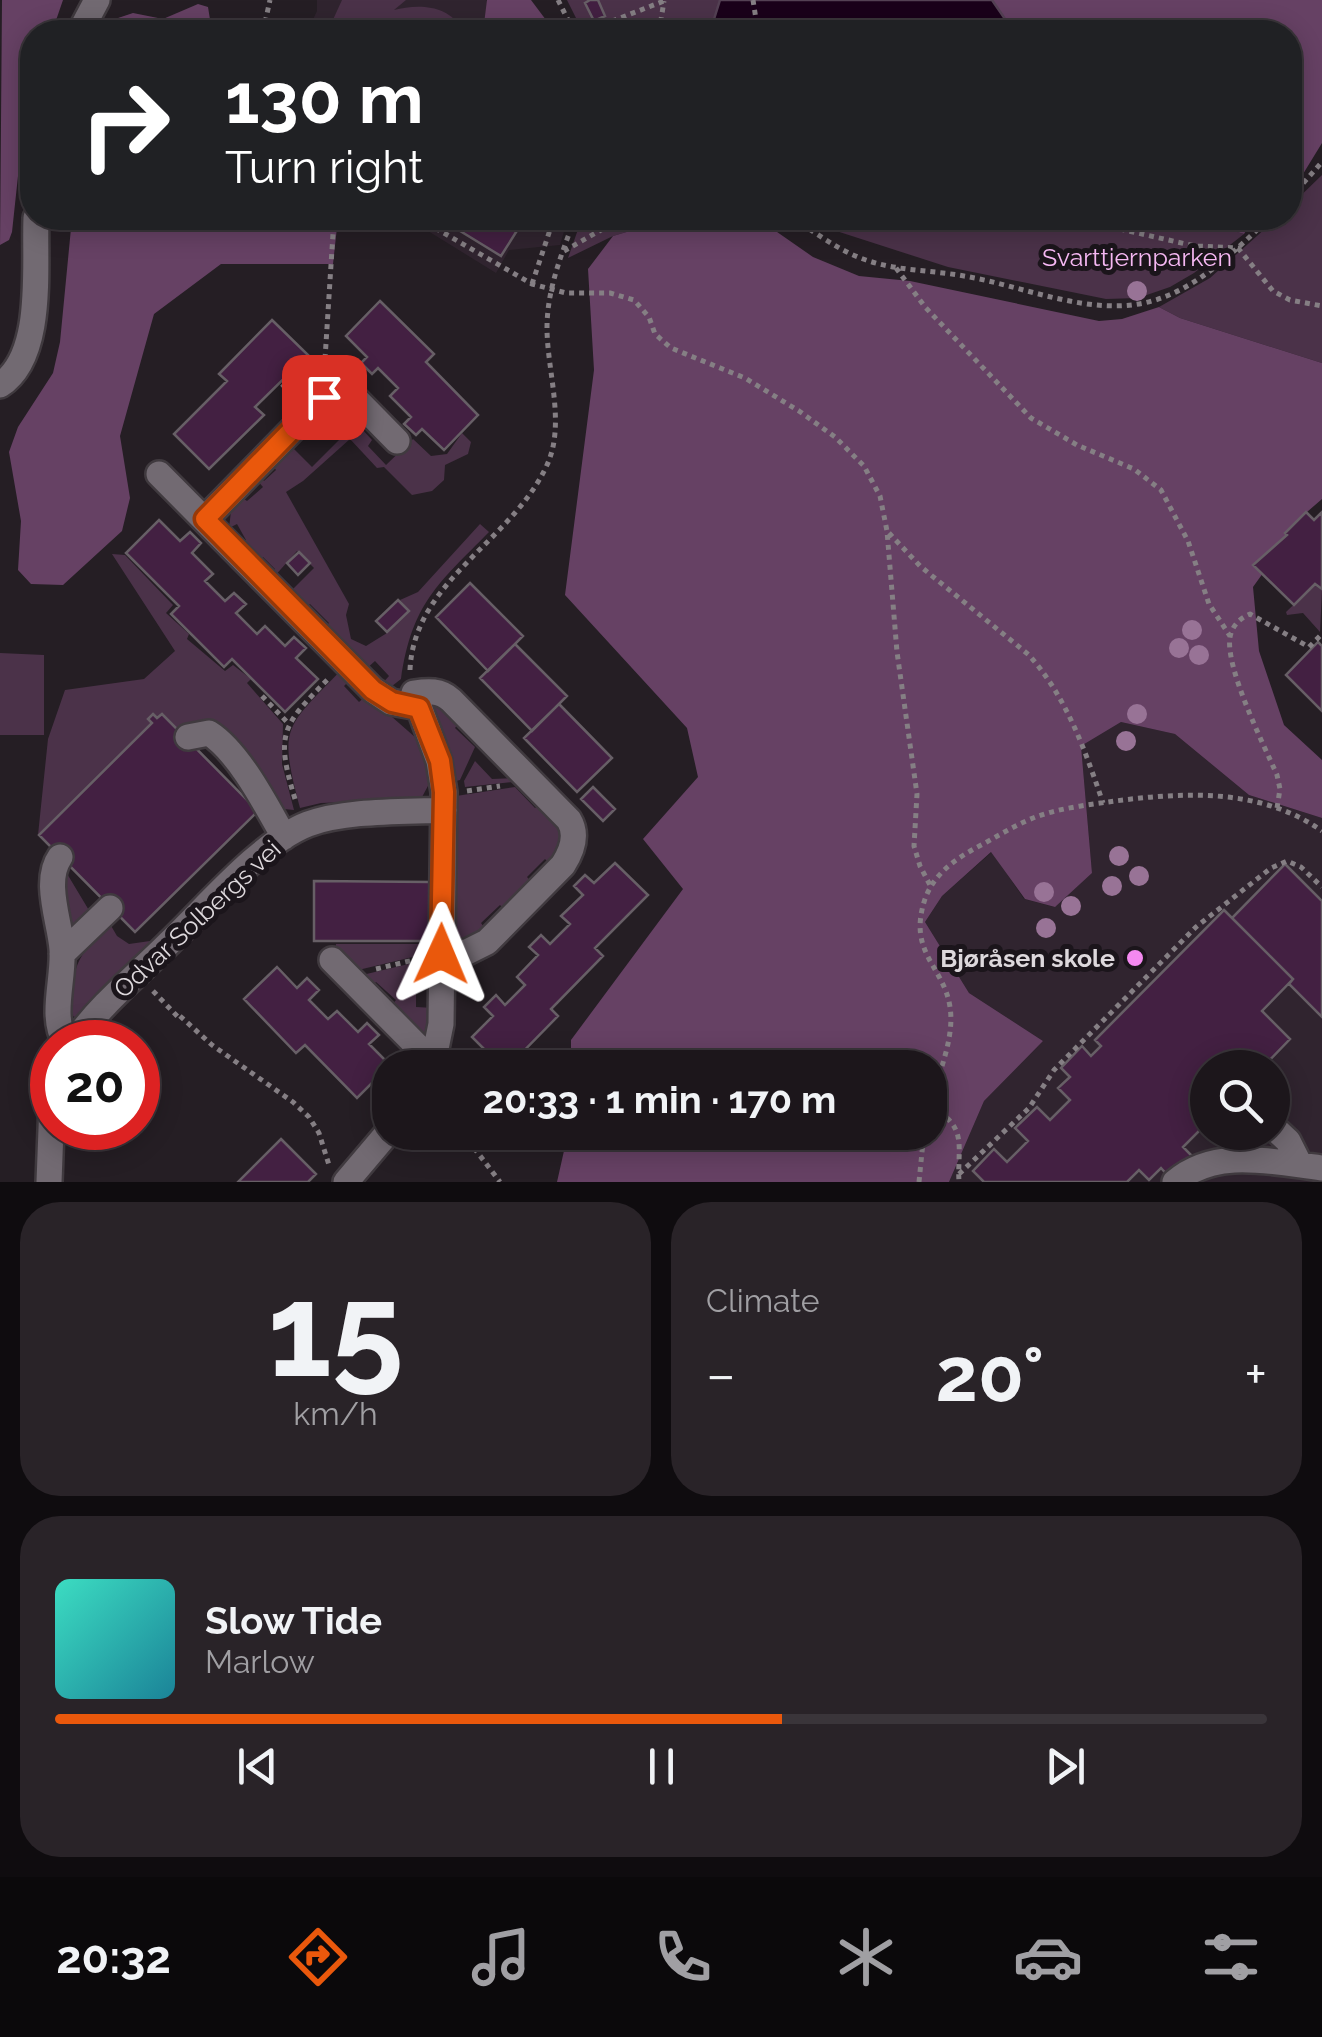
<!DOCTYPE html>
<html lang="en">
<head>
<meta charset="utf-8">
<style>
	:root { --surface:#1c161b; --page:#292328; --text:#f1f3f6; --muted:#a09fa3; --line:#3a353a; --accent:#ea580c }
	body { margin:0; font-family:Raleway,sans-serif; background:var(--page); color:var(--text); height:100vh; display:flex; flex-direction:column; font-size:38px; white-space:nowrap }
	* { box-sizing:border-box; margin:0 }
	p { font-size:32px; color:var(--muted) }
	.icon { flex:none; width:55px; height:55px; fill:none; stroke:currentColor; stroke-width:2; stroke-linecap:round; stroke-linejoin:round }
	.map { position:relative; height:1182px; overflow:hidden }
	.side { display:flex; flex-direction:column; gap:20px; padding:20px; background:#0f0c0f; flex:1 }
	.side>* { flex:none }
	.hud { position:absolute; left:20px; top:20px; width:1282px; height:210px; border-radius:40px; box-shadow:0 5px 25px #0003,0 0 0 2px var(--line); background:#202124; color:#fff; overflow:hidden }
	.fabs { position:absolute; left:1190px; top:1050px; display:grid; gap:20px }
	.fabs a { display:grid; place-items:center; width:100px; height:100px; border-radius:50%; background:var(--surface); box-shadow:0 5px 25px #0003,0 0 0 2px var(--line); font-size:50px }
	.speed { position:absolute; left:30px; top:1020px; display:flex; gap:20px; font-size:50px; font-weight:700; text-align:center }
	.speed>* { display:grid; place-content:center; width:130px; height:130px; border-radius:50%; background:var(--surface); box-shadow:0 5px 25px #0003,0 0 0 2px var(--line); line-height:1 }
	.speed .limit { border:15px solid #d22; background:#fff; color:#111 }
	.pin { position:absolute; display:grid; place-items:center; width:85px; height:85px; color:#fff; margin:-42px; border-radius:20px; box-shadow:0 5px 15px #0006 }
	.me { position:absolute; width:110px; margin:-55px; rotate:1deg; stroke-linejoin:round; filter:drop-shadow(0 0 8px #0008) }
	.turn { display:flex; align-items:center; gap:35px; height:210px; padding:0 40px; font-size:45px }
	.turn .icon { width:130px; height:130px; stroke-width:2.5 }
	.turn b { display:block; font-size:70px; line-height:85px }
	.big { font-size:75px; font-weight:700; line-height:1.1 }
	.side .tile { flex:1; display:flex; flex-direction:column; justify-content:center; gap:15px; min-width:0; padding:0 35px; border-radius:40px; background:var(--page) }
	.side .dial { align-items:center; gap:0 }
	.dial b { font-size:130px; line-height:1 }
	.song { display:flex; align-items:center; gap:30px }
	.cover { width:120px; height:120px; border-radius:15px; background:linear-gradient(135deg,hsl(170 70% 55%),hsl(190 70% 35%)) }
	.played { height:10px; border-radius:5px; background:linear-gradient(90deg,var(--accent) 60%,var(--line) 60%) }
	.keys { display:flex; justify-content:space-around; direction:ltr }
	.heat { display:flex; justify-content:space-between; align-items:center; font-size:55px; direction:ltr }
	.side .tiles { flex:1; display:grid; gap:20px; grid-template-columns:1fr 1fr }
	.tile:last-child { grid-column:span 2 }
	.trip { position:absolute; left:372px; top:1050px; width:575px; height:100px; border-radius:40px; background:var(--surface); box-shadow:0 5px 25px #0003,0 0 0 2px var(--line); font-weight:700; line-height:100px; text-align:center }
	.tab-bar { display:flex; height:160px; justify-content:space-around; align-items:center; background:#0b090b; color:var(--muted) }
	.tab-bar .icon { width:70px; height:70px }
	.tab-bar .active { color:var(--accent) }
	.tab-bar b { font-size:45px; color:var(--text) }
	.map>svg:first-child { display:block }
	.built { fill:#30242f; fill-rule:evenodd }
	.green { fill:#4b3249 }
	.forest { fill:#664164 }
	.water { fill:#1a001a; stroke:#544154; stroke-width:2.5 }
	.building { fill:#432042; stroke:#675f66; stroke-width:2.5 }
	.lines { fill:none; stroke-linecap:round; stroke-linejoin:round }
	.minor-casing { stroke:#403a3f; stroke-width:30 }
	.path { stroke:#857f84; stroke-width:5; stroke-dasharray:5 5; stroke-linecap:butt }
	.minor { stroke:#726a72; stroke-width:25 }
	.tree { fill:#987396 }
	.route-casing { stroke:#983908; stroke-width:25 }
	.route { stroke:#ea580c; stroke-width:18 }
	.poi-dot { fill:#f489f0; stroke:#1b151b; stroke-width:4 }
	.labels { text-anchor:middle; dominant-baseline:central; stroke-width:10; stroke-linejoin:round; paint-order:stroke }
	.park-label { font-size:25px; fill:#f6b8f3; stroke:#1b151b }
	.street-label { font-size:25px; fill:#ddd8dc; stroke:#1b151b }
	.poi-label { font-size:25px; font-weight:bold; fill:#ddd8dc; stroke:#1b151b; text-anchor:end }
</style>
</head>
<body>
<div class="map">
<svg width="1322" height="1182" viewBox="0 0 1322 1182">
	<rect width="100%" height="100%" fill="#251e24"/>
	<!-- built -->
	<path class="built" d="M317 0H486L519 32H307L317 11Z
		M407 218H568L560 245 509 250 496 273Z
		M1121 722 1175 734 1249 795 1322 818V1182H949L984 1101 1043 1041 969 993 925 922 942 896 992 852 1024 899 1054 907 1092 873 1081 746ZM1208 1068H1272V1132H1208Z"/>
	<!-- green -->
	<path class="green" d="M342 0H406L394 10C417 4 449 4 462 30L461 32H385L377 28 369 32 362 24 354 32 331 24Z
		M567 0H992L1014 32H583Z
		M1322 175V363L1180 318 1159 307 1210 278 1277 218H1290V206Z
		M582 218H674L613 236 568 258Z
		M796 218H1192L1244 234 1194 273 1170 287 1138 298 1106 299 948 267Z
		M361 418 366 421 361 428 372 440 368 446 386 465 413 439 431 456 447 454 462 433 471 442 468 454 445 465 444 480 432 491 412 495 384 467 377 468 350 439 303 481 286 492 349 604 346 615 351 639 366 646 387 633 409 611 400 600 418 592 480 524 489 532C438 584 412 603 401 679L387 690 380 686 389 676 375 661 365 670 323 629 329 623 310 604 303 609 288 594 314 568 297 551 273 578 270 576 275 569 263 557 257 563 238 544 246 540 237 524 229 528 232 503 238 495 247 501 263 487 255 478 258 476 264 481 276 470 271 463 290 445 312 467Z
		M112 554 125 555 173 605 166 613 189 634 187 639 225 671 233 665 251 679 247 683 283 724 282 764 294 810 284 809C265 784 236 731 206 722 194 718 180 728 170 734L155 720 38 835 48 739 65 690 144 679 175 651Z
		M1314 585 1322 590 1320 632 1303 613 1287 615 1286 612Z
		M0 653 44 655V735H0Z
		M342 669 351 679 344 686 359 702 367 695 424 745 430 782 421 799 321 803 300 808C278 725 285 729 342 669Z
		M439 704 461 720 455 728 475 747 460 780 456 781 432 710Z
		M475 761 492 779 518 778 513 782 465 787 464 781Z
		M515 787 535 808 542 803 559 820 566 840 551 865 545 859 527 877 533 884 506 911 500 905 481 923 486 930 472 939 462 940 452 931 456 796Z
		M66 872 90 912 75 925 68 921 62 895Z
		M110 924 117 936 129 944 150 941 154 944 80 1015 74 1017 70 1012C76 960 73 962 110 924Z
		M426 936H432L434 952 354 971 335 953 336 944H426Z
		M434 958V975H416V1007L434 1008 428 1039 390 1007 396 1000 376 982 370 988 358 976Z"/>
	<!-- forest -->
	<path class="forest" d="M2 0H63L52 32H32V104L21 148 12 232 9 240 0 245Z
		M487 0H531L555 32H483Z
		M992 0H1322V143L1303 174 1290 185V32H1014Z
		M198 4 208 7 212 32H110L115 19 133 13 163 19Z
		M72 218H338L333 264H221L154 314 120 436 130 498 122 531 63 585 31 584 18 570 21 521 9 452 18 427 53 373 60 342Z
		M674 218H757L813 257 859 276 910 281 1099 321 1122 319 1159 307 1180 318 1322 363V499L1307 512 1253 587 1259 651 1284 725 1322 760V818L1249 795 1175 734 1121 722 1081 746 1092 873 1055 907 1025 899 991 852 942 896 925 922 969 993 1043 1041 984 1101 949 1182H557L568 1133 930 1132V1068L571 1067V1040L683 889 643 839 698 777 687 728 565 595 594 370 588 269 613 236Z
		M1192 218H1254L1244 234Z"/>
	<!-- water -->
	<path class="water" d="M720 0H992L1014 32H710Z"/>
	<!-- building -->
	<path class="building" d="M590 0H598L605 16 594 21 585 3Z
		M439 218H525L501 256Z
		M380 301 434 354 426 362 478 415 444 450 422 429 416 435 404 424 411 417 390 396 398 388 378 368 372 374 361 363 367 357 346 336Z
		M272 320 308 355 255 407 264 415 209 469 174 434 227 381 219 374Z
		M1306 512 1314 520 1322 512V589L1315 584 1294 605 1253 565 1287 535 1285 533Z
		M159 520 180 541 190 532 201 543 192 553 213 574 205 581 225 601 234 593 246 604 236 613 257 634 265 626 285 646 294 637 306 648 296 658 318 679 285 712 232 659 224 667 171 614 179 606 126 553Z
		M299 552 310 563 298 575 287 563Z
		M470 583 523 636 488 671 436 617Z
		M398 600 409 611 387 632 376 621Z
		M1318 642 1322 646V711L1286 675Z
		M515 644 567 696 532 731 480 678Z
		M559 704 612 758 577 792 524 738Z
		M153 714 157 718 162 714 258 811 135 932 39 835 152 723 148 719Z
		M593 787 615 809 603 821 581 799Z
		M615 863 648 895 595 948 603 956 551 1009 558 1016 507 1068H503L472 1037 493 1016 484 1007 496 995 505 1005 525 985 517 977 538 955 529 947 541 935 550 944 570 924 561 916 583 895 574 886 585 875 594 883Z
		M1285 864 1322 901V1017L1289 984 1293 979 1232 918Z
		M314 881 431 882 430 941H314Z
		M1224 910 1293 979 1262 1011 1290 1039 1262 1068H1208V1122L1183 1147 1192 1156 1170 1178 1161 1168 1149 1180 1139 1170 1127 1182H984L973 1171 994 1149 1007 1162 1028 1141 1015 1128 1037 1107 1050 1120 1070 1100 1058 1088 1070 1077 1061 1068 1082 1046 1091 1056 1101 1046 1095 1040Z
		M277 967 297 988 307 978 319 990 309 1000 328 1019 337 1011 358 1032 367 1023 379 1035 369 1044 390 1065 357 1098 305 1045 296 1053 244 999Z
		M281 1139 316 1174 308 1182H238Z"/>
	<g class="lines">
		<defs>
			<path id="minor" d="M80 32 97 0
				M0 385C45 356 34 266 36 218
				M159 474 373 690 391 702 419 707
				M205 519 339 382 397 441
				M188 737 209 733C239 752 266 805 284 837
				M60 857C43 881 60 922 62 949 64 980 50 1015 65 1042
				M62 954 110 908
				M332 960 434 1063
				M74 1042C100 1005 137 975 169 943 206 908 261 842 308 824 346 810 403 812 444 810
				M432 1068 441 1024 444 792 439 761 414 693C428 691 440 690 451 700L569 820C578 835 572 851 563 865L487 942 467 952 441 954
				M1272 1126 1288 1141 1300 1165
				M49 1182 52 1103
				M346 1182 390 1130
				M1175 1182C1216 1147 1272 1162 1322 1168"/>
		</defs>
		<!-- minor casing -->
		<use href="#minor" class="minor-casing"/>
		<!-- path -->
		<path class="path" d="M558 0 574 32
			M753 0 758 32
			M263 32 270 0
			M584 32 664 1
			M659 32 664 1
			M1290 198 1322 162
			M418 218 532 284 566 293H610L634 300 649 317 655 334 671 348 745 378 799 411 835 437 864 466 880 496 887 531 897 652 917 794 914 846 920 866 931 887
			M793 218C816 233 839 251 866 260 897 271 931 270 964 276 1024 286 1092 318 1152 301 1199 288 1235 250 1270 218
			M1071 218 1195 246 1238 248 1273 291 1290 300 1322 306
			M1130 231V218
			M564 251 622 218
			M896 268 925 307 1031 418 1077 445 1134 469 1161 490 1188 541 1209 604 1230 636
			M532 284 554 218
			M325 359 334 218
			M282 384 293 396
			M889 533 920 566 1029 655C1067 698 1085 750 1103 803
			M410 670C414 580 512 542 547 465 566 424 547 371 547 328 547 289 562 253 575 218
			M262 696 288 723
			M467 791 500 786
			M295 799C275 733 282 726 329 678
			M1277 808 1280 789 1277 775C1264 745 1225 668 1230 637 1232 626 1240 618 1250 614L1309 647 1322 634
			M376 969 418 959
			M153 991 178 1017
			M180 1016 212 1045 293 1102 309 1117 319 1133 329 1165
			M930 1104C938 1075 955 1038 950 1007 944 966 907 953 925 899 935 871 960 856 985 843 1001 834 1016 825 1033 818 1058 808 1088 805 1115 801 1186 792 1261 788 1322 831
			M930 1107C969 1126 957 1147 959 1182
			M462 1132 500 1182
			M959 1174 1029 1108 1054 1070 1196 927 1271 868 1287 861 1301 867 1322 887
			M919 1182 924 1132"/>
		<!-- minor -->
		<use href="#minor" class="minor"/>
	</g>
	<!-- trees -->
	<g class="tree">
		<circle cx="1137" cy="291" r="10"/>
		<circle cx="1192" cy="630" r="10"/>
		<circle cx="1179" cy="648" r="10"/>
		<circle cx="1199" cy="655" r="10"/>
		<circle cx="1137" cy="714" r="10"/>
		<circle cx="1126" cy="741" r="10"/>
		<circle cx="1119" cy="856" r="10"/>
		<circle cx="1139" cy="876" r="10"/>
		<circle cx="1112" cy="886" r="10"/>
		<circle cx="1044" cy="892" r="10"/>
		<circle cx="1071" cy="906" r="10"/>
		<circle cx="1046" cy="928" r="10"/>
	</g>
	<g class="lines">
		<defs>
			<path id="route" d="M324 397 205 519 373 690 392 702 419 708 440 761 444 792 441 954"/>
		</defs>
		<!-- route casing -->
		<use href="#route" class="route-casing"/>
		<!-- route -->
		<use href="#route" class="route"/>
	</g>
	<!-- markers -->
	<circle class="poi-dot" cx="1135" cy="958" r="10"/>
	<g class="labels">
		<!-- park labels -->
		<g class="park-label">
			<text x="1137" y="257">Svarttjernparken</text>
		</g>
		<!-- street labels -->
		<g class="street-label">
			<text transform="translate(197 919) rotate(-43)">Odvar Solbergs vei</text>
		</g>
		<!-- poi labels -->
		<g class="poi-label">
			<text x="1115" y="958">Bjøråsen skole</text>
		</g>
	</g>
</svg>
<div class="fabs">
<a><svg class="icon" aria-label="search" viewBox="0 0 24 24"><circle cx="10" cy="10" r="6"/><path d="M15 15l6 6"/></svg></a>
</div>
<div class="speed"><div class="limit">20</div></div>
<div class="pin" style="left:324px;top:397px;background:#d93025"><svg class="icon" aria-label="arrive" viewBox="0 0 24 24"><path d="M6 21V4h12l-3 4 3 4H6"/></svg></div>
<svg class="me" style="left:441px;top:954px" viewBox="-20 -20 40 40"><path d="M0-17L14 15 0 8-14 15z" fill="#ea580c" stroke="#fff" stroke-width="4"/></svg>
<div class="trip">20:33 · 1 min · 170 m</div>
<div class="hud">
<div class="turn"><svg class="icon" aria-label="right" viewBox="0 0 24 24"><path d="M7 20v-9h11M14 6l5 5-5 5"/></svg><div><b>130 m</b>Turn right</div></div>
</div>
</div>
<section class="side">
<div class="tiles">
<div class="tile dial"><b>15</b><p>km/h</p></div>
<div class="tile"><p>Climate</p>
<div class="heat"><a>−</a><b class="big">20°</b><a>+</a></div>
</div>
<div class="tile">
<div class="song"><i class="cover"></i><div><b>Slow Tide</b><p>Marlow</p></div></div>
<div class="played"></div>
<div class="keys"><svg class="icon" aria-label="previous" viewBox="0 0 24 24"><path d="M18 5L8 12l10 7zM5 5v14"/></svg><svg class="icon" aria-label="pause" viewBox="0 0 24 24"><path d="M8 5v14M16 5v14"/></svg><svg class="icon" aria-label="next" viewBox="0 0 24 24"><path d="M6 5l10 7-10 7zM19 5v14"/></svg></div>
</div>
</div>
</section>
<nav class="tab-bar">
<b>20:32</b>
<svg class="icon active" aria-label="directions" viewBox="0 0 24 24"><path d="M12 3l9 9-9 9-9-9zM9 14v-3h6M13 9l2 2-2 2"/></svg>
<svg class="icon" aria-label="music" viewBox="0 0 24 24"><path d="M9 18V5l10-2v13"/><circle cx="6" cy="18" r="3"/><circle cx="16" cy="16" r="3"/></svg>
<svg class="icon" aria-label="phone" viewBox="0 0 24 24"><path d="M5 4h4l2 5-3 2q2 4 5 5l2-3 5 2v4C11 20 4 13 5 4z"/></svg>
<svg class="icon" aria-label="climate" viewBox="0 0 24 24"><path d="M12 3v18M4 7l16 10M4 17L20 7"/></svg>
<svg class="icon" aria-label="car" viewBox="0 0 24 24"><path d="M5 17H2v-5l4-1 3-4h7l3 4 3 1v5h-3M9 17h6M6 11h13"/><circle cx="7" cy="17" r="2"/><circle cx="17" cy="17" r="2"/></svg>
<svg class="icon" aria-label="filters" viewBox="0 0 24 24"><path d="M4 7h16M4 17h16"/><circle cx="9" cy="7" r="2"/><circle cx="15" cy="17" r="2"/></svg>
</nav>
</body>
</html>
